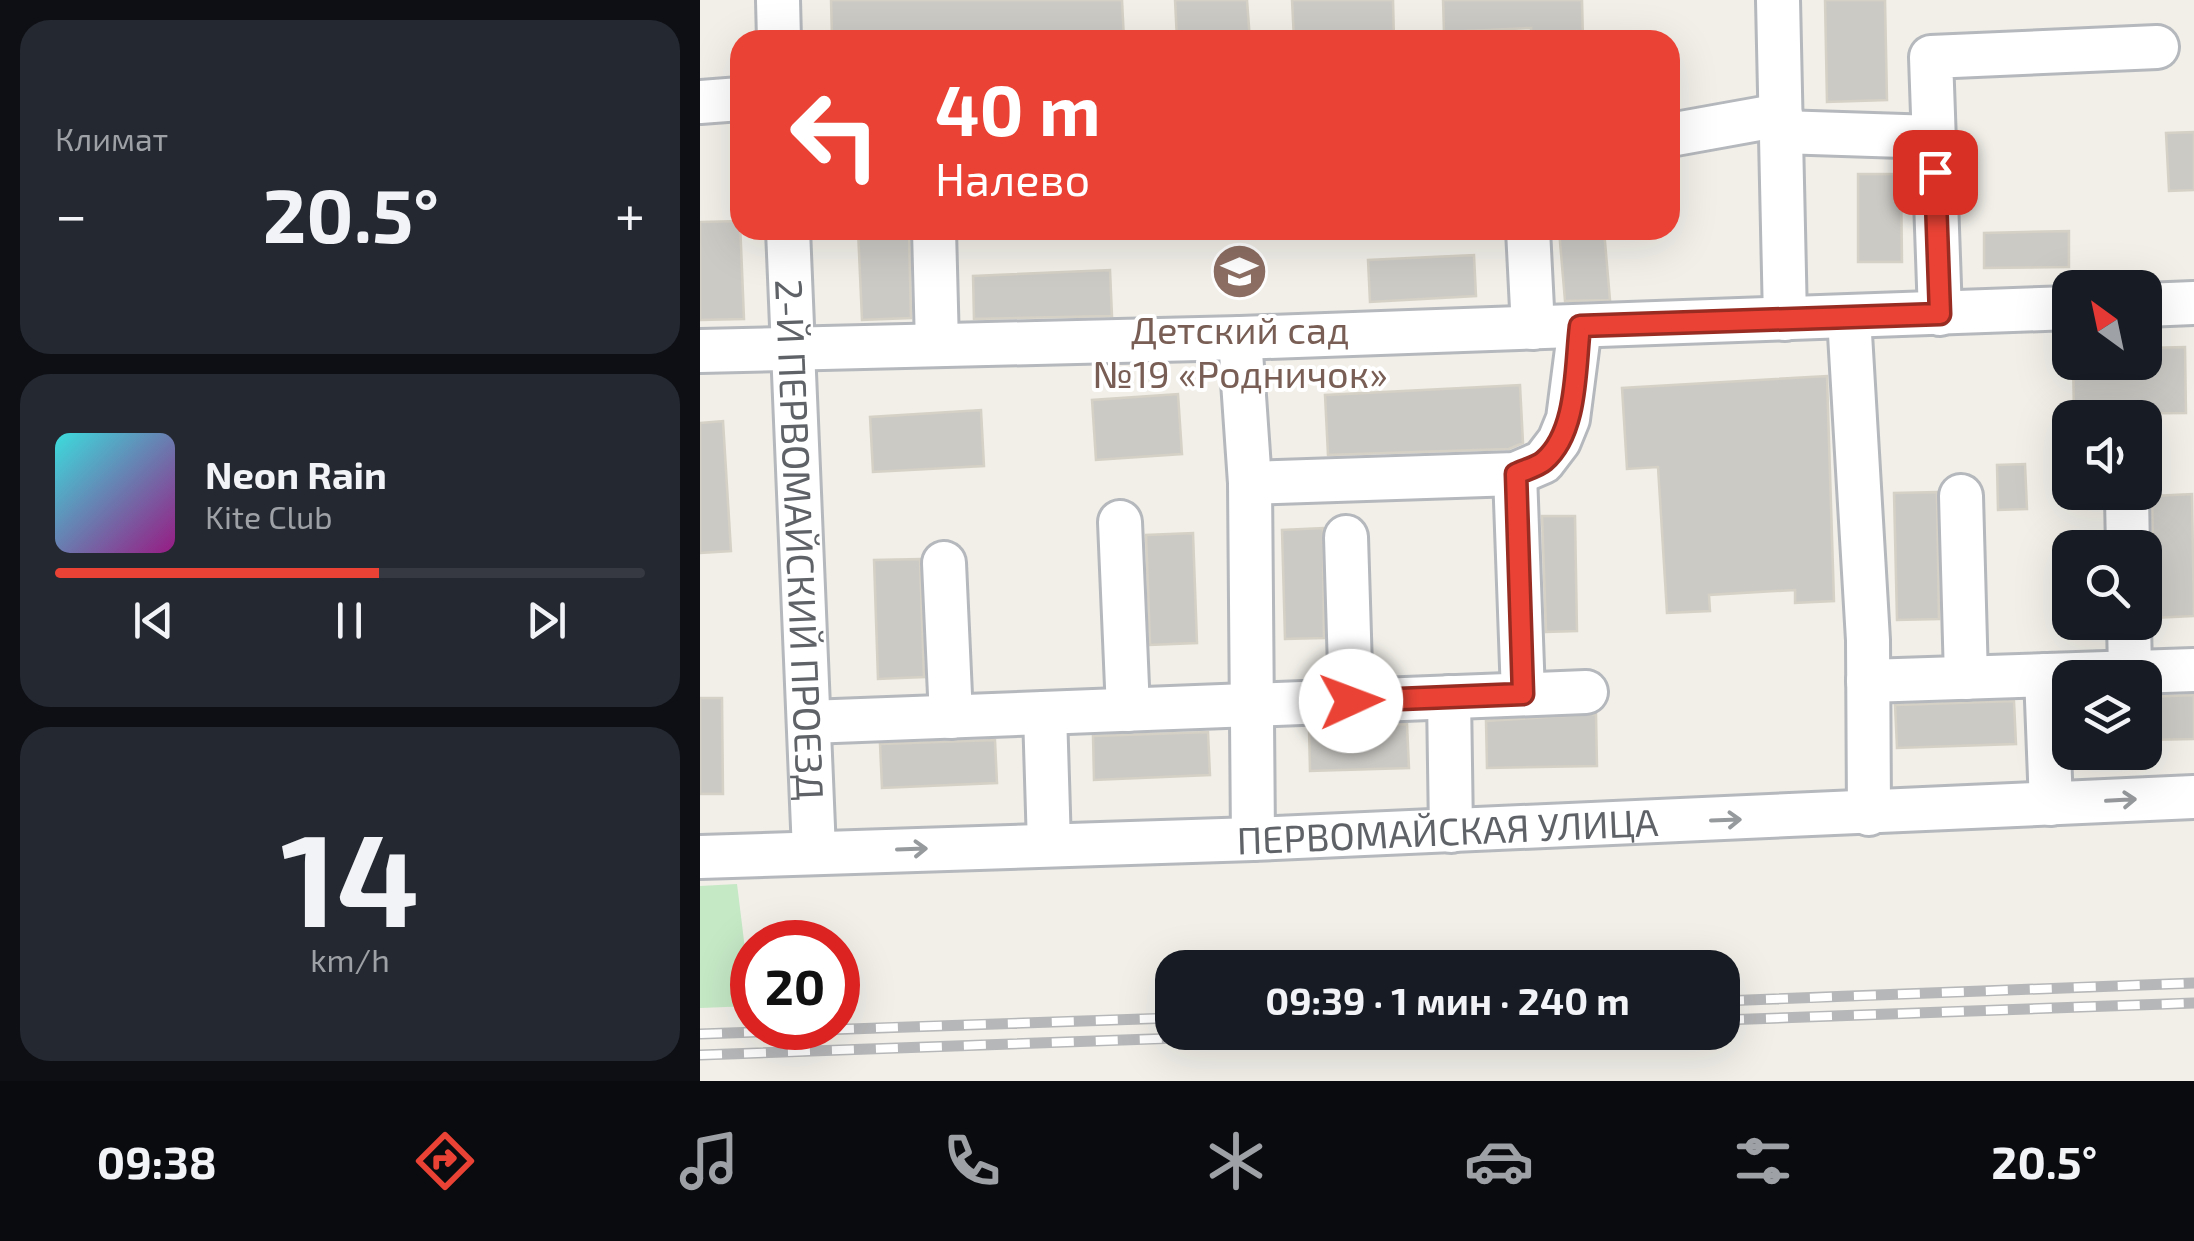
<!DOCTYPE html>
<html lang="ru">
<head>
<meta charset="utf-8">
<style>
	:root { --surface:#171b24; --page:#242831; --text:#f1f3f6; --muted:#9ea1a6; --line:#363941; --accent:#ea4335 }
	body { margin:0; font-family:"Exo 2",sans-serif; background:var(--page); color:var(--text); height:100vh; display:flex; flex-direction:column; font-size:38px; white-space:nowrap }
	* { box-sizing:border-box; margin:0 }
	p { font-size:32px; color:var(--muted) }
	.icon { flex:none; width:55px; height:55px; fill:none; stroke:currentColor; stroke-width:2; stroke-linecap:round; stroke-linejoin:round }
	.map { position:relative; flex:1; overflow:hidden }
	.panel { display:flex; flex-direction:column; gap:20px; padding:20px; background:#0d0f14; width:700px }
	.panel>* { flex:none }
	.banner { position:absolute; left:30px; top:30px; width:950px; height:210px; border-radius:30px; box-shadow:0 10px 40px #0002; background:#ea4335; color:#fff; overflow:hidden }
	.needle { width:65px; rotate:327deg }
	.buttons { position:absolute; left:1352px; top:270px; display:grid; gap:20px }
	.buttons a { display:grid; place-items:center; width:110px; height:110px; border-radius:20px; background:var(--surface); box-shadow:0 10px 40px #0002; font-size:50px }
	.speed { position:absolute; left:30px; top:920px; display:flex; gap:20px; font-size:50px; font-weight:700; text-align:center }
	.speed>* { display:grid; place-content:center; width:130px; height:130px; border-radius:50%; background:var(--surface); box-shadow:0 10px 40px #0002; line-height:1 }
	.speed .limit { border:15px solid #d22; background:#fff; color:#111 }
	.pin { position:absolute; display:grid; place-items:center; width:85px; height:85px; color:#fff; margin:-42px; border-radius:20px; box-shadow:0 5px 15px #0006 }
	.me { position:absolute; width:110px; margin:-55px; rotate:88deg; stroke-linejoin:round; filter:drop-shadow(0 0 8px #0008) }
	.turn { display:flex; align-items:center; gap:35px; height:210px; padding:0 40px; font-size:45px }
	.turn .icon { width:130px; height:130px; stroke-width:2.5 }
	.turn b { display:block; font-size:70px; line-height:85px }
	.big { font-size:75px; font-weight:700; line-height:1.1 }
	.panel .tile { flex:1; display:flex; flex-direction:column; justify-content:center; gap:15px; min-width:0; padding:0 35px; border-radius:30px; background:var(--page) }
	.panel .dial { align-items:center; gap:0 }
	.dial b { font-size:130px; line-height:1 }
	.song { display:flex; align-items:center; gap:30px }
	.cover { width:120px; height:120px; border-radius:15px; background:linear-gradient(135deg,hsl(180 70% 55%),hsl(310 70% 35%)) }
	.played { height:10px; border-radius:5px; background:linear-gradient(90deg,var(--accent) 55%,var(--line) 55%) }
	.keys { display:flex; justify-content:space-around; direction:ltr }
	.heat { display:flex; justify-content:space-between; align-items:center; font-size:55px; direction:ltr }
	.trip { position:absolute; left:455px; top:950px; width:585px; height:100px; border-radius:30px; background:var(--surface); box-shadow:0 10px 40px #0002; font-weight:700; line-height:100px; text-align:center }
	.tab-bar { display:flex; height:160px; justify-content:space-around; align-items:center; background:#090b0e; color:var(--muted) }
	.tab-bar .icon { width:70px; height:70px }
	.tab-bar .active { color:var(--accent) }
	.tab-bar b { font-size:45px; color:var(--text) }
	main { display:flex; flex:1; min-height:0 }
	.map>svg:first-child { display:block }
	.green { fill:#c5e8c5 }
	.building { fill:#cccac5; stroke:#d6d1c6; stroke-width:2.5 }
	.lines { fill:none; stroke-linecap:round; stroke-linejoin:round }
	.minor-casing { stroke:#b5b8bc; stroke-width:48 }
	.minor { stroke:#fff; stroke-width:42 }
	.rail-casing { stroke:#b6b7b8; stroke-width:11 }
	.rail { stroke:#fff; stroke-width:8; stroke-dasharray:22; stroke-linecap:butt }
	.oneway { stroke:#979a9d }
	.route-casing { stroke:#982c22; stroke-width:25 }
	.route { stroke:#ea4335; stroke-width:18 }
	.labels { text-anchor:middle; dominant-baseline:central; stroke-width:8; stroke-linejoin:round; paint-order:stroke }
	.education-label { font-size:38px; fill:#785e54; stroke:#fff }
	.street-label { font-size:38px; fill:#5f6368; stroke:#fff }
</style>
</head>
<body>
<main>
<section class="panel">
<div class="tile"><p>Климат</p>
<div class="heat"><a>−</a><b class="big">20.5°</b><a>+</a></div>
</div>
<div class="tile">
<div class="song"><i class="cover"></i><div><b>Neon Rain</b><p>Kite Club</p></div></div>
<div class="played"></div>
<div class="keys"><svg class="icon" aria-label="previous" viewBox="0 0 24 24"><path d="M18 5L8 12l10 7zM5 5v14"/></svg><svg class="icon" aria-label="pause" viewBox="0 0 24 24"><path d="M8 5v14M16 5v14"/></svg><svg class="icon" aria-label="next" viewBox="0 0 24 24"><path d="M6 5l10 7-10 7zM19 5v14"/></svg></div>
</div>
<div class="tile dial"><b>14</b><p>km/h</p></div>
</section>
<div class="map">
<svg width="1494" height="1081" viewBox="0 0 1494 1081">
	<rect width="100%" height="100%" fill="#f1efe8"/>
	<!-- green -->
	<path class="green" d="M37 884 52 1006 0 1008V886Z"/>
	<!-- building -->
	<path class="building" d="M131 0H422L424 40H132Z
		M475 0H547L550 40H477Z
		M592 0H693L694 40H594Z
		M743 0H882L883 40H831V28L744 32Z
		M1125 0H1185L1187 100 1127 102Z
		M1494 132V190L1469 191 1466 133Z
		M1158 174H1201L1202 262H1158Z
		M40 221 44 319 0 320V222Z
		M158 230H209L211 318 162 320Z
		M859 230H904L910 300 865 301Z
		M1369 231V267L1284 268V233Z
		M774 255 776 296 670 302 668 260Z
		M410 270 412 316 274 319 273 276Z
		M1485 347 1486 413 1374 414 1373 362H1445V348Z
		M1127 376 1134 601 1095 603V590L1009 595 1010 611 967 613 958 467 927 469 922 388Z
		M820 385 823 443 809 449 628 455 625 395Z
		M478 394 482 454 396 460 392 400Z
		M281 410 284 466 173 472 170 417Z
		M23 421 31 551 0 553V423Z
		M1325 464 1327 509 1298 510 1297 465Z
		M1237 492 1239 619 1197 620 1194 493Z
		M1492 494 1494 616 1453 618 1445 604V565L1453 548 1452 496Z
		M842 516H875L877 631 846 632Z
		M623 528 624 638 585 639 582 530Z
		M493 533 497 643 450 645 446 535Z
		M220 559 224 677 178 679 174 560Z
		M1494 695V739L1445 740V697Z
		M0 698H22L23 794H0Z
		M1314 701 1316 744 1197 748 1195 705Z
		M896 714 897 766 787 768 786 721Z
		M707 724 709 768 610 771 609 728Z
		M508 732 510 775 394 780 393 736Z
		M295 740 297 783 182 788 180 744Z"/>
	<g class="lines">
		<defs>
			<g id="minor">
				<path d="M78 0 79 40"/>
				<path d="M1078 0 1085 319"/>
				<path d="M0 102 40 99"/>
				<path d="M1081 132 1234 137"/>
				<path d="M970 135 1081 115"/>
				<path id="s1" d="M88 230 114 851"/>
				<path d="M234 230 237 345"/>
				<path d="M828 230 833 328"/>
				<path d="M1445 305 1494 303"/>
				<path d="M1240 314 1231 57 1457 47"/>
				<path d="M1149 317 1168 640 1169 814"/>
				<path d="M540 338 550 483 553 839"/>
				<path d="M0 351 540 338 1370 308"/>
				<path d="M815 474 823 694"/>
				<path d="M550 483 815 474 843 462 859 441 868 419 880 326"/>
				<path d="M1261 496 1266 678"/>
				<path d="M1427 498 1428 548"/>
				<path d="M420 522 428 710"/>
				<path d="M646 537 651 701"/>
				<path d="M244 563 251 717"/>
				<path d="M1429 622 1430 672"/>
				<path d="M1346 675 1351 804"/>
				<path d="M1168 681 1494 670"/>
				<path d="M749 697 751 831"/>
				<path d="M345 713 349 845"/>
				<path d="M109 722 886 692"/>
				<path id="s2" d="M0 857 553 839 1494 797"/>
			</g>
		</defs>
		<!-- minor casing -->
		<use href="#minor" class="minor-casing"/>
		<!-- minor -->
		<use href="#minor" class="minor"/>
		<defs>
			<path id="rail" d="M1022 1001 1494 983
				M1022 1020 1494 1003
				M0 1034 472 1018
				M0 1055 649 1032"/>
		</defs>
		<!-- rail casing -->
		<use href="#rail" class="rail-casing"/>
		<!-- rail -->
		<use href="#rail" class="rail"/>
	</g>
	<!-- one-way arrows -->
	<defs><path id="oneway-shaft" d="M-6 0H5M1.5-3L5.5 0L1.5 3" fill="none" stroke-width="1.6" stroke-linecap="round" stroke-linejoin="round" transform="scale(2.5)"/></defs>
	<g class="oneway">
		<use href="#oneway-shaft" transform="translate(1421 800) rotate(-3)"/>
		<use href="#oneway-shaft" transform="translate(1026 820) rotate(-2)"/>
		<use href="#oneway-shaft" transform="translate(212 849) rotate(-2)"/>
	</g>
	<g class="lines">
		<defs>
			<path id="route" d="M651 701 823 694 816 474C824 470 837 467 844 461 878 432 875 367 880 326L1240 314 1235 172"/>
		</defs>
		<!-- route casing -->
		<use href="#route" class="route-casing"/>
		<!-- route -->
		<use href="#route" class="route"/>
	</g>
	<!-- icons -->
	<defs>
		<symbol id="school-disc" viewBox="-11 -11 22 22"><circle r="9.5" fill="#8d6e63" stroke="#fff"/><path d="M0-5L7-2L0 1L-7-2ZM-4 1L0 2.5L4 1V4Q0 6-4 4Z" fill="#fff"/></symbol>
	</defs>
	<g fill-rule="evenodd">
		<use href="#school-disc" x="508" y="240" width="63" height="63"/>
	</g>
	<g class="labels">
		<!-- education labels -->
		<g class="education-label">
			<text x="540" y="329">Детский сад<tspan x="540" dy="44">№19 «Родничок»</tspan></text>
		</g>
		<!-- street labels -->
		<g class="street-label">
			<text stroke="none"><textPath href="#s1" startOffset="310">2-Й ПЕРВОМАЙСКИЙ ПРОЕЗД</textPath></text>
			<text stroke="none"><textPath href="#s2" startOffset="748">ПЕРВОМАЙСКАЯ УЛИЦА</textPath></text>
		</g>
	</g>
</svg>
<div class="buttons">
<a><svg class="needle" viewBox="-14 -14 28 28"><path d="M0-13l5 13h-10z" fill="#e53935"/><path d="M0 13l5-13h-10z" fill="#9ea1a6"/></svg></a>
<a><svg class="icon" aria-label="sound" viewBox="0 0 24 24"><path d="M4 9h4l5-4v14l-5-4H4zM17 9q2 3 0 6"/></svg></a>
<a><svg class="icon" aria-label="search" viewBox="0 0 24 24"><circle cx="10" cy="10" r="6"/><path d="M15 15l6 6"/></svg></a>
<a><svg class="icon" aria-label="layers" viewBox="0 0 24 24"><path d="M12 4l9 5-9 5-9-5zM3 14l9 5 9-5"/></svg></a>
</div>
<div class="speed"><div class="limit">20</div></div>
<div class="pin" style="left:1235px;top:172px;background:#d93025"><svg class="icon" aria-label="arrive" viewBox="0 0 24 24"><path d="M6 21V4h12l-3 4 3 4H6"/></svg></div>
<svg class="me" style="left:651px;top:701px" viewBox="-20 -20 40 40"><circle r="19" fill="#fff"/><path d="M0-13L10 11 0 6-10 11z" fill="#ea4335"/></svg>
<div class="trip">09:39 · 1 мин · 240 m</div>
<div class="banner">
<div class="turn"><svg class="icon" aria-label="left" viewBox="0 0 24 24"><path d="M17 20v-9H6M10 6l-5 5 5 5"/></svg><div><b>40 m</b>Налево</div></div>
</div>
</div>
</main>
<nav class="tab-bar">
<b>09:38</b>
<svg class="icon active" aria-label="directions" viewBox="0 0 24 24"><path d="M12 3l9 9-9 9-9-9zM9 14v-3h6M13 9l2 2-2 2"/></svg>
<svg class="icon" aria-label="music" viewBox="0 0 24 24"><path d="M9 18V5l10-2v13"/><circle cx="6" cy="18" r="3"/><circle cx="16" cy="16" r="3"/></svg>
<svg class="icon" aria-label="phone" viewBox="0 0 24 24"><path d="M5 4h4l2 5-3 2q2 4 5 5l2-3 5 2v4C11 20 4 13 5 4z"/></svg>
<svg class="icon" aria-label="climate" viewBox="0 0 24 24"><path d="M12 3v18M4 7l16 10M4 17L20 7"/></svg>
<svg class="icon" aria-label="car" viewBox="0 0 24 24"><path d="M5 17H2v-5l4-1 3-4h7l3 4 3 1v5h-3M9 17h6M6 11h13"/><circle cx="7" cy="17" r="2"/><circle cx="17" cy="17" r="2"/></svg>
<svg class="icon" aria-label="filters" viewBox="0 0 24 24"><path d="M4 7h16M4 17h16"/><circle cx="9" cy="7" r="2"/><circle cx="15" cy="17" r="2"/></svg>
<b>20.5°</b>
</nav>
</body>
</html>
